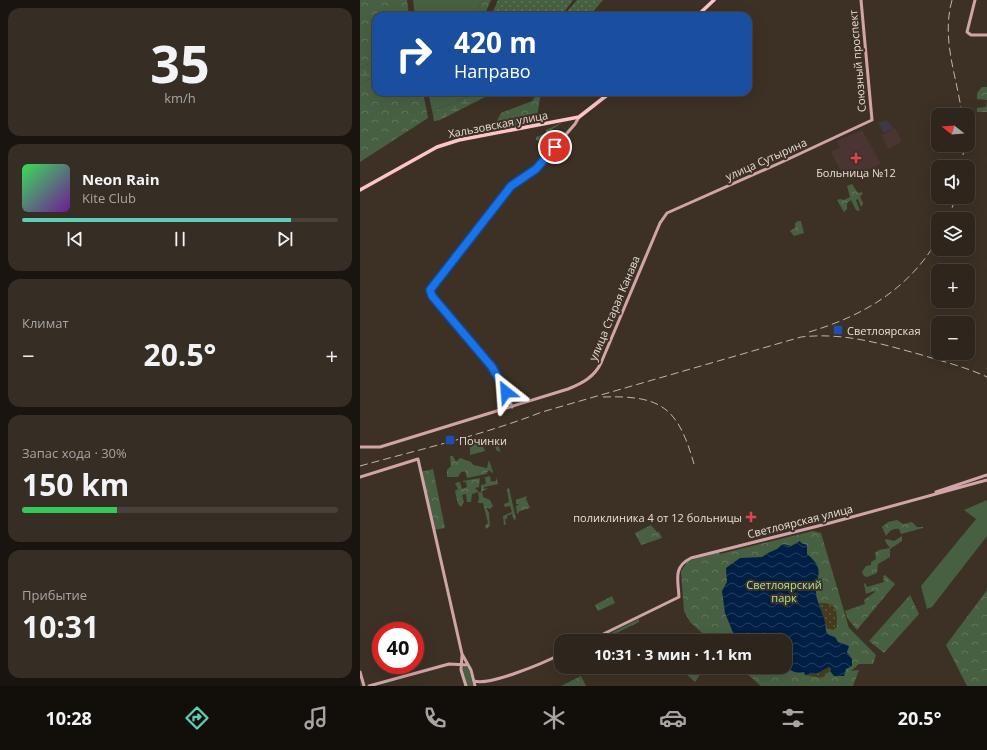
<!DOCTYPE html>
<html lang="ru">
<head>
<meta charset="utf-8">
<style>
	:root { --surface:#2e251c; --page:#362d25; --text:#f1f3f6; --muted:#a7a5a3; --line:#49423b; --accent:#5eceb7 }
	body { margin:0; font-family:"Open Sans",sans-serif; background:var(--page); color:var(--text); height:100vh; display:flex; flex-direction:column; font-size:15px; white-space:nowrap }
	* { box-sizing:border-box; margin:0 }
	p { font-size:13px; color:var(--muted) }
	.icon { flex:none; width:22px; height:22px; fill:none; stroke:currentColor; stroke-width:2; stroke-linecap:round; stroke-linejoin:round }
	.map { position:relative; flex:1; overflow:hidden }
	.sheet { display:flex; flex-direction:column; gap:8px; padding:8px; background:#19140f; width:360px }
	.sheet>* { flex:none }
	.hud { position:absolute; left:12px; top:12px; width:380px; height:84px; border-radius:12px; box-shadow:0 4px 16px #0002,0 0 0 1px var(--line); background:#1a4fa0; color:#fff; overflow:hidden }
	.needle { width:26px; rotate:287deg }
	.fabs { position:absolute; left:571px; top:108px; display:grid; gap:8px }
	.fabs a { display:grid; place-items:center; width:44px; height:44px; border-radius:8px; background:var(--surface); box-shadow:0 4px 16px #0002,0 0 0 1px var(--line); font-size:20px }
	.speed { position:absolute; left:12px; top:622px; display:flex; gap:8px; font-size:20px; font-weight:700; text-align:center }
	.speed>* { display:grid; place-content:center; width:52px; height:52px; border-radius:50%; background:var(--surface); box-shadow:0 4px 16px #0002,0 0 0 1px var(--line); line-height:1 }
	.speed .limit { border:6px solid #d22; background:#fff; color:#111 }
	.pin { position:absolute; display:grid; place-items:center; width:34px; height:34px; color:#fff; margin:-17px; border:2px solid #fff; border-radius:50%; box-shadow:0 1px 4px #0007 }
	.me { position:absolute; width:44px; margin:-22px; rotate:332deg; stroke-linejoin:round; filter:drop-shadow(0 0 3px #0008) }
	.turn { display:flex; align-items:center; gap:14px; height:84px; padding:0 16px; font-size:18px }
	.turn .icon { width:52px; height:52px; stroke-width:2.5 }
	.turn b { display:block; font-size:28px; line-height:34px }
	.big { font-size:30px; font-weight:700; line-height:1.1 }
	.sheet .card { flex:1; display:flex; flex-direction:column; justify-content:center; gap:6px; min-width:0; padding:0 14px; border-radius:12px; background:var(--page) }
	.sheet .dial { align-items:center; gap:0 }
	.dial b { font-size:52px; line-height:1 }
	.song { display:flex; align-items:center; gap:12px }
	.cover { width:48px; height:48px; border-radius:6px; background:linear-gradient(135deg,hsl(130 70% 55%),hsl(280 70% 35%)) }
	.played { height:4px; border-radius:2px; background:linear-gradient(90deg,var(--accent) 85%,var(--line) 85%) }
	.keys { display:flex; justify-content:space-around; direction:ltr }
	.heat { display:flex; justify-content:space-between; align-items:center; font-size:22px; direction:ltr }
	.charge { height:6px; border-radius:3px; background:linear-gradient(90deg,#34c759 30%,var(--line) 0) }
	.trip { position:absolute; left:194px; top:634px; width:238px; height:40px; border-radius:12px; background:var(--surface); box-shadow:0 4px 16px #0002,0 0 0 1px var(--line); font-weight:700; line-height:40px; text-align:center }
	.dock { display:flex; height:64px; justify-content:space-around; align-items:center; background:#120f0b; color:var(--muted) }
	.dock .icon { width:28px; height:28px }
	.dock .on { color:var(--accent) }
	.dock b { font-size:18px; color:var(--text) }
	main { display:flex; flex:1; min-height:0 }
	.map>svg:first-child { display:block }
	.commercial { fill:#3e3849 }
	.medical { fill:#4a3533 }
	.grass { fill:#476042 }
	.forest { fill:url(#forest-crowns) }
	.wetland { fill:url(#wetland-marsh) }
	.sand { fill:url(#sand-dots) }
	.garden { fill:url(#garden-dots) }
	.water { fill:url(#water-waves) }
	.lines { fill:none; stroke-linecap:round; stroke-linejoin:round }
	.secondary { stroke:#d2a4a8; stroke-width:3 }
	.primary { stroke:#ffc3c9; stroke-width:3.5 }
	.rail { stroke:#beb5ad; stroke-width:1; stroke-dasharray:8 4; stroke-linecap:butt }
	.route-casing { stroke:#114b97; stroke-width:10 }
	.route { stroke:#1a73e8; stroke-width:7 }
	.health-dot { fill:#e0444e; stroke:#3d3125; stroke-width:1.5 }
	.transit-dot { fill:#1a4fb4; stroke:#3d3125; stroke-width:1.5 }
	.labels { text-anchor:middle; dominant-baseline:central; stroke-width:4; stroke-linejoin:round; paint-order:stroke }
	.street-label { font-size:11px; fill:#e6ded7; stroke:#3d3125 }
	.poi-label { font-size:11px; fill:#e6ded7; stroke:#3d3125; text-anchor:start }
	.park-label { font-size:11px; fill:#a7e09b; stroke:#3d3125 }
</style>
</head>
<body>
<main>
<section class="sheet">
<div class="card dial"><b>35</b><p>km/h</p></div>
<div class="card">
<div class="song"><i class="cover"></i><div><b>Neon Rain</b><p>Kite Club</p></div></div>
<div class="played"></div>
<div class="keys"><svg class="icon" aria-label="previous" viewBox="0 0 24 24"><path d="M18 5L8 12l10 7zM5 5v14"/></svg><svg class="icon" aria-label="pause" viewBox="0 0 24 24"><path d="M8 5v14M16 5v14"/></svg><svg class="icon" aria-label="next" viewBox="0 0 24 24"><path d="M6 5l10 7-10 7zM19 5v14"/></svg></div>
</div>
<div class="card"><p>Климат</p>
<div class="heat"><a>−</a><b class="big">20.5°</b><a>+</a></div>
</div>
<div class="card"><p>Запас хода · 30%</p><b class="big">150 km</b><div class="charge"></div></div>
<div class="card"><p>Прибытие</p><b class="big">10:31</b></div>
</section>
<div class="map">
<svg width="627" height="686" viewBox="0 0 627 686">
	<defs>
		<pattern id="forest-crowns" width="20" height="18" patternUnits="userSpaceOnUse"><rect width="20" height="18" fill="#476042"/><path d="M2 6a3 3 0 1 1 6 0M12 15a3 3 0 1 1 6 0" fill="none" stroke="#62765d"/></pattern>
		<pattern id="wetland-marsh" width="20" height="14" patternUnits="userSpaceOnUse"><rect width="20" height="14" fill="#476042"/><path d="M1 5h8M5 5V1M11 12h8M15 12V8" fill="none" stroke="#62765d"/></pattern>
		<pattern id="sand-dots" width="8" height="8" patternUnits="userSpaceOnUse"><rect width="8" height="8" fill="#433b1b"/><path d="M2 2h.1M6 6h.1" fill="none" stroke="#5e573b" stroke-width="1.8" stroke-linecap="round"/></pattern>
		<pattern id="garden-dots" width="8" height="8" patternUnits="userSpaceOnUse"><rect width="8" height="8" fill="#476042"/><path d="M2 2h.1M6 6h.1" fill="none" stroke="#62765d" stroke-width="1.8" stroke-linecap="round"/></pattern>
		<pattern id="water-waves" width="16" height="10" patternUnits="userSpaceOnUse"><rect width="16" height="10" fill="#001f45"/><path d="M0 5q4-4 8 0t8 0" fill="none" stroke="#253f5f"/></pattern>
	</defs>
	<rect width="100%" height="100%" fill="#3d3125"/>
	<!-- commercial -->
	<path class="commercial" d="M526 120 533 128 524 133 518 123Z"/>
	<!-- medical -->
	<path class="medical" d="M535 128 542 142 528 149 522 135Z
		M502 130 521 164 485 179 471 152 480 148 477 141Z"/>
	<!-- grass -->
	<path class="grass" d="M53 0H123L116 12V16H55Z
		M68 92H119L76 110 73 115Z
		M627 500V536L572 607 567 609 561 586 616 519 604 510Z
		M104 666 109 668 113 686H107L102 670Z
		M329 667 340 675 335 682 325 673Z"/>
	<!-- forest -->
	<path class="forest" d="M0 0H47L49 16H16V62H13L0 68Z
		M123 0H131L124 16H116V12Z
		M16 75V92H34L36 96 45 92H63L68 118 0 162V84Z
		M622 87H627V112H617V108L626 107 627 100 617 99V93Z
		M174 92H181L176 123 140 130 138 127 137 121 141 113 172 101 175 97Z
		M203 122 190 131 196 140 174 168H171L185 154V150L190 144 189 142 176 140V137L186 133V130Z
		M492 184 498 193 502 192 503 194 500 196 503 204 501 207 498 199 496 200 500 211 496 210 491 200 487 203V209L484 212 477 200 480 199 484 200 490 197 487 186Z
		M438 221H441L444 233 434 236 430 231 435 228V223Z
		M135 437 138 439 140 452 136 450 135 441H132L131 446H129L126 442 122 444 125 451 110 455V445L125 440 129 442 130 438Z
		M90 456H93L96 462 100 458 111 462 113 465 127 468 129 460 133 472 132 473 129 470 126 474 107 478 105 471 101 472 98 477H87V470L91 466Z
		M73 469 85 528 74 530 61 472Z
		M130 476 131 482 136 481V477L138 484 124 487V489L129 488 122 491 123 497 130 500 133 506 130 509 126 507 129 513 130 526 126 529 125 526 128 523 123 503H118L119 498 118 492 112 494 111 502H107L106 494 102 495 104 502 101 507 98 504 95 491 98 489 95 483 100 482 102 489 107 487 106 482H103V481L120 478 119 487 115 488 120 493 121 492V485L126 484 125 478H123Z
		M149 488 156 519 154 520 152 514 147 516V519H145L146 524 144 525 143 516 152 512 150 506 145 507 144 504 149 502 147 489Z
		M167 496 166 499 170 508 160 511 157 514 156 506 159 504H156V500Z
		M537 520 543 524 552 522 557 527H563V528L541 534 539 529C532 528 530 531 526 536L522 527 528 522Z
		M291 525 297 532H299L302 538 281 545 275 533Z
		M453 531 461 533 489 628 516 655 513 664H499L491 671 499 670 493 686H401L379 667H425V641H351L330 622 324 611 321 571 328 561 359 552 360 554Z
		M542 536V541L530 549V557L518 564 517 573 507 577 504 576 502 572 506 566 511 565V562L516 559 515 553 519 550 530 548 525 541 526 539 534 541Z
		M525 575 535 584 497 630 488 619 485 611 505 604 504 600 515 592 514 591 506 594 504 584 505 583 507 587 524 582 523 576Z
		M627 590V686H607L586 645Z
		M550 595 559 614 524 653 509 641Z
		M252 596 255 603 238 611 235 605Z
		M279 619V622L240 641H235Z
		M221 676 226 686H201Z"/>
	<!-- wetland -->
	<path class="wetland" d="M13 62H16V75L0 84V68Z
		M119 92H135L80 120 74 121 73 115 76 110Z"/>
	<!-- sand -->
	<path class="sand" d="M459 603C478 602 477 611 477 627L473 630 466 628Z
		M469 667 471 670 462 678 445 675 458 673Z"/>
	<!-- garden -->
	<path class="garden" d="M138 0H213L201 16H131Z
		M217 0H243L229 16H203Z"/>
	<!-- water -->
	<path class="water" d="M440 541 441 543 447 545V554C466 570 456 574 456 593 456 600 464 615 465 623 466 626 465 630 467 633 468 635 472 636 475 637L478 642 489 646 487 652 492 659V666L486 669 484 676H474L470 671 471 669 469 667 458 673 445 675 444 672C423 676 425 656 425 641H388L374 635 365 613 362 591 367 582 366 568 380 558 402 557 408 553 417 549 423 544 431 546Z"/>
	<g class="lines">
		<!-- secondary -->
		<path class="secondary" d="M615 0 607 32 611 35H627
			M152 407C138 363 100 331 72 296L70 290 151 186 176 169 215 124 219 117
			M0 447H20L208 389C223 383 234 377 241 363L300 223 307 213 422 162 512 120 501 0
			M0 477 58 459 102 654 111 670 115 686
			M576 492 627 475
			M229 641 319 597C318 579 313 567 331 558L470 523 627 480
			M102 655 101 670 106 686
			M0 672 4 686
			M114 681C129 686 184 663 201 654
			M9 686 89 664 108 665"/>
		<!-- primary -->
		<path class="primary" d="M337 16 354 0
			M0 190 77 147 99 140 219 117 251 92"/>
		<!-- rail -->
		<path class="rail" d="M592 0C581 40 597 76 602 115
			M602 167 604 145
			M588 219 596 197
			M449 332C503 316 549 289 578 239
			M243 397C302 395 318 408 334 464
			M0 466C61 449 123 435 182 412L441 337C484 332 522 344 562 355 584 362 606 367 627 377"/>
	</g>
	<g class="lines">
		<defs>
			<path id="route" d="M146 392 132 367 72 296 70 290 151 186 176 169 195 147"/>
		</defs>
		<!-- route casing -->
		<use href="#route" class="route-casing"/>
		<!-- route -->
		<use href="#route" class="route"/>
	</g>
	<!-- markers -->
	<g class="health-dot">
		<path d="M494 152h4v4h4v4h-4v4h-4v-4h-4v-4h4z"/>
		<path d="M389 511h4v4h4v4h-4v4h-4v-4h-4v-4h4z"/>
	</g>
	<g class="transit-dot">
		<rect x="473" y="325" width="10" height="10" rx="2"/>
		<rect x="85" y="435" width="10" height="10" rx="2"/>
	</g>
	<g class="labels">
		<!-- street labels -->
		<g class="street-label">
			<text transform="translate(497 61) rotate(-95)">Союзный проспект</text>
			<text transform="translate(138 124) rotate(-11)">Хальзовская улица</text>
			<text transform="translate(406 159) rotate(-24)">улица Сутырина</text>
			<text transform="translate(254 308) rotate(-67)">улица Старая Канава</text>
			<text transform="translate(440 521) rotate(-14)">Светлоярская улица</text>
		</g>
		<!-- poi labels -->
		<g class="poi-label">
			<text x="496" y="172" text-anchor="middle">Больница №12</text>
			<text x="487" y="330">Светлоярская</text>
			<text x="99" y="440">Починки</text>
			<text x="382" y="517" text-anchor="end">поликлиника 4 от 12 больницы</text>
		</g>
		<!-- park labels -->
		<g class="park-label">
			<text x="424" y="584">Светлоярский<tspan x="424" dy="13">парк</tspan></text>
		</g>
	</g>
</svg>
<div class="fabs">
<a><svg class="needle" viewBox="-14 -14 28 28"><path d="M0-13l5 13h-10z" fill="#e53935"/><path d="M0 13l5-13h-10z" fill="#a7a5a3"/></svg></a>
<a><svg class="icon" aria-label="sound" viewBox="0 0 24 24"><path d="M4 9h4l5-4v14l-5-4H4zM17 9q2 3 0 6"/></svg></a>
<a><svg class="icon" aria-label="layers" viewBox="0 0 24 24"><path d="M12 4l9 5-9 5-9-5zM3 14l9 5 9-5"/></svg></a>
<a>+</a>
<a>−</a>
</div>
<div class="speed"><div class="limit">40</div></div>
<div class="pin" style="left:195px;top:147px;background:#d93025"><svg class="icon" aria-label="arrive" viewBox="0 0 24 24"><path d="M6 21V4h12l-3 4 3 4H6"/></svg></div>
<svg class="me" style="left:146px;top:392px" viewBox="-20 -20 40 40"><path d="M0-17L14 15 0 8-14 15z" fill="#1a73e8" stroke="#fff" stroke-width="4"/></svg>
<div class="trip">10:31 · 3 мин · 1.1 km</div>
<div class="hud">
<div class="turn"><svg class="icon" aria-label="right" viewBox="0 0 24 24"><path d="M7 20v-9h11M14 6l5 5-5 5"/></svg><div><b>420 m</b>Направо</div></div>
</div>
</div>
</main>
<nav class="dock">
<b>10:28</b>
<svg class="icon on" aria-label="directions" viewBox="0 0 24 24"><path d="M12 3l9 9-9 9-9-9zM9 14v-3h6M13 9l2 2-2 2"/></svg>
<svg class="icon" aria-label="music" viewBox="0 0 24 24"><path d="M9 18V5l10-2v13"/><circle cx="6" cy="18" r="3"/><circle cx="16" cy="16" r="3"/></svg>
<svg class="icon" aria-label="phone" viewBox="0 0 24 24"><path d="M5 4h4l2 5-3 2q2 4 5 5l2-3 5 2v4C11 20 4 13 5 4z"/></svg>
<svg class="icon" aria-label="climate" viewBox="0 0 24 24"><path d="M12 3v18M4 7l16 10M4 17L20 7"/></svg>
<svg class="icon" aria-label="car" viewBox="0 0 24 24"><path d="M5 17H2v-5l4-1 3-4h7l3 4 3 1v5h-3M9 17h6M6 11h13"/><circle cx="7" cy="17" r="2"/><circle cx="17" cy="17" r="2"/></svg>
<svg class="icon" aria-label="filters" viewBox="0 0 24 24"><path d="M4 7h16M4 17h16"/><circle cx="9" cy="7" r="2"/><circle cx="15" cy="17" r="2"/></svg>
<b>20.5°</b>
</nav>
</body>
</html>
